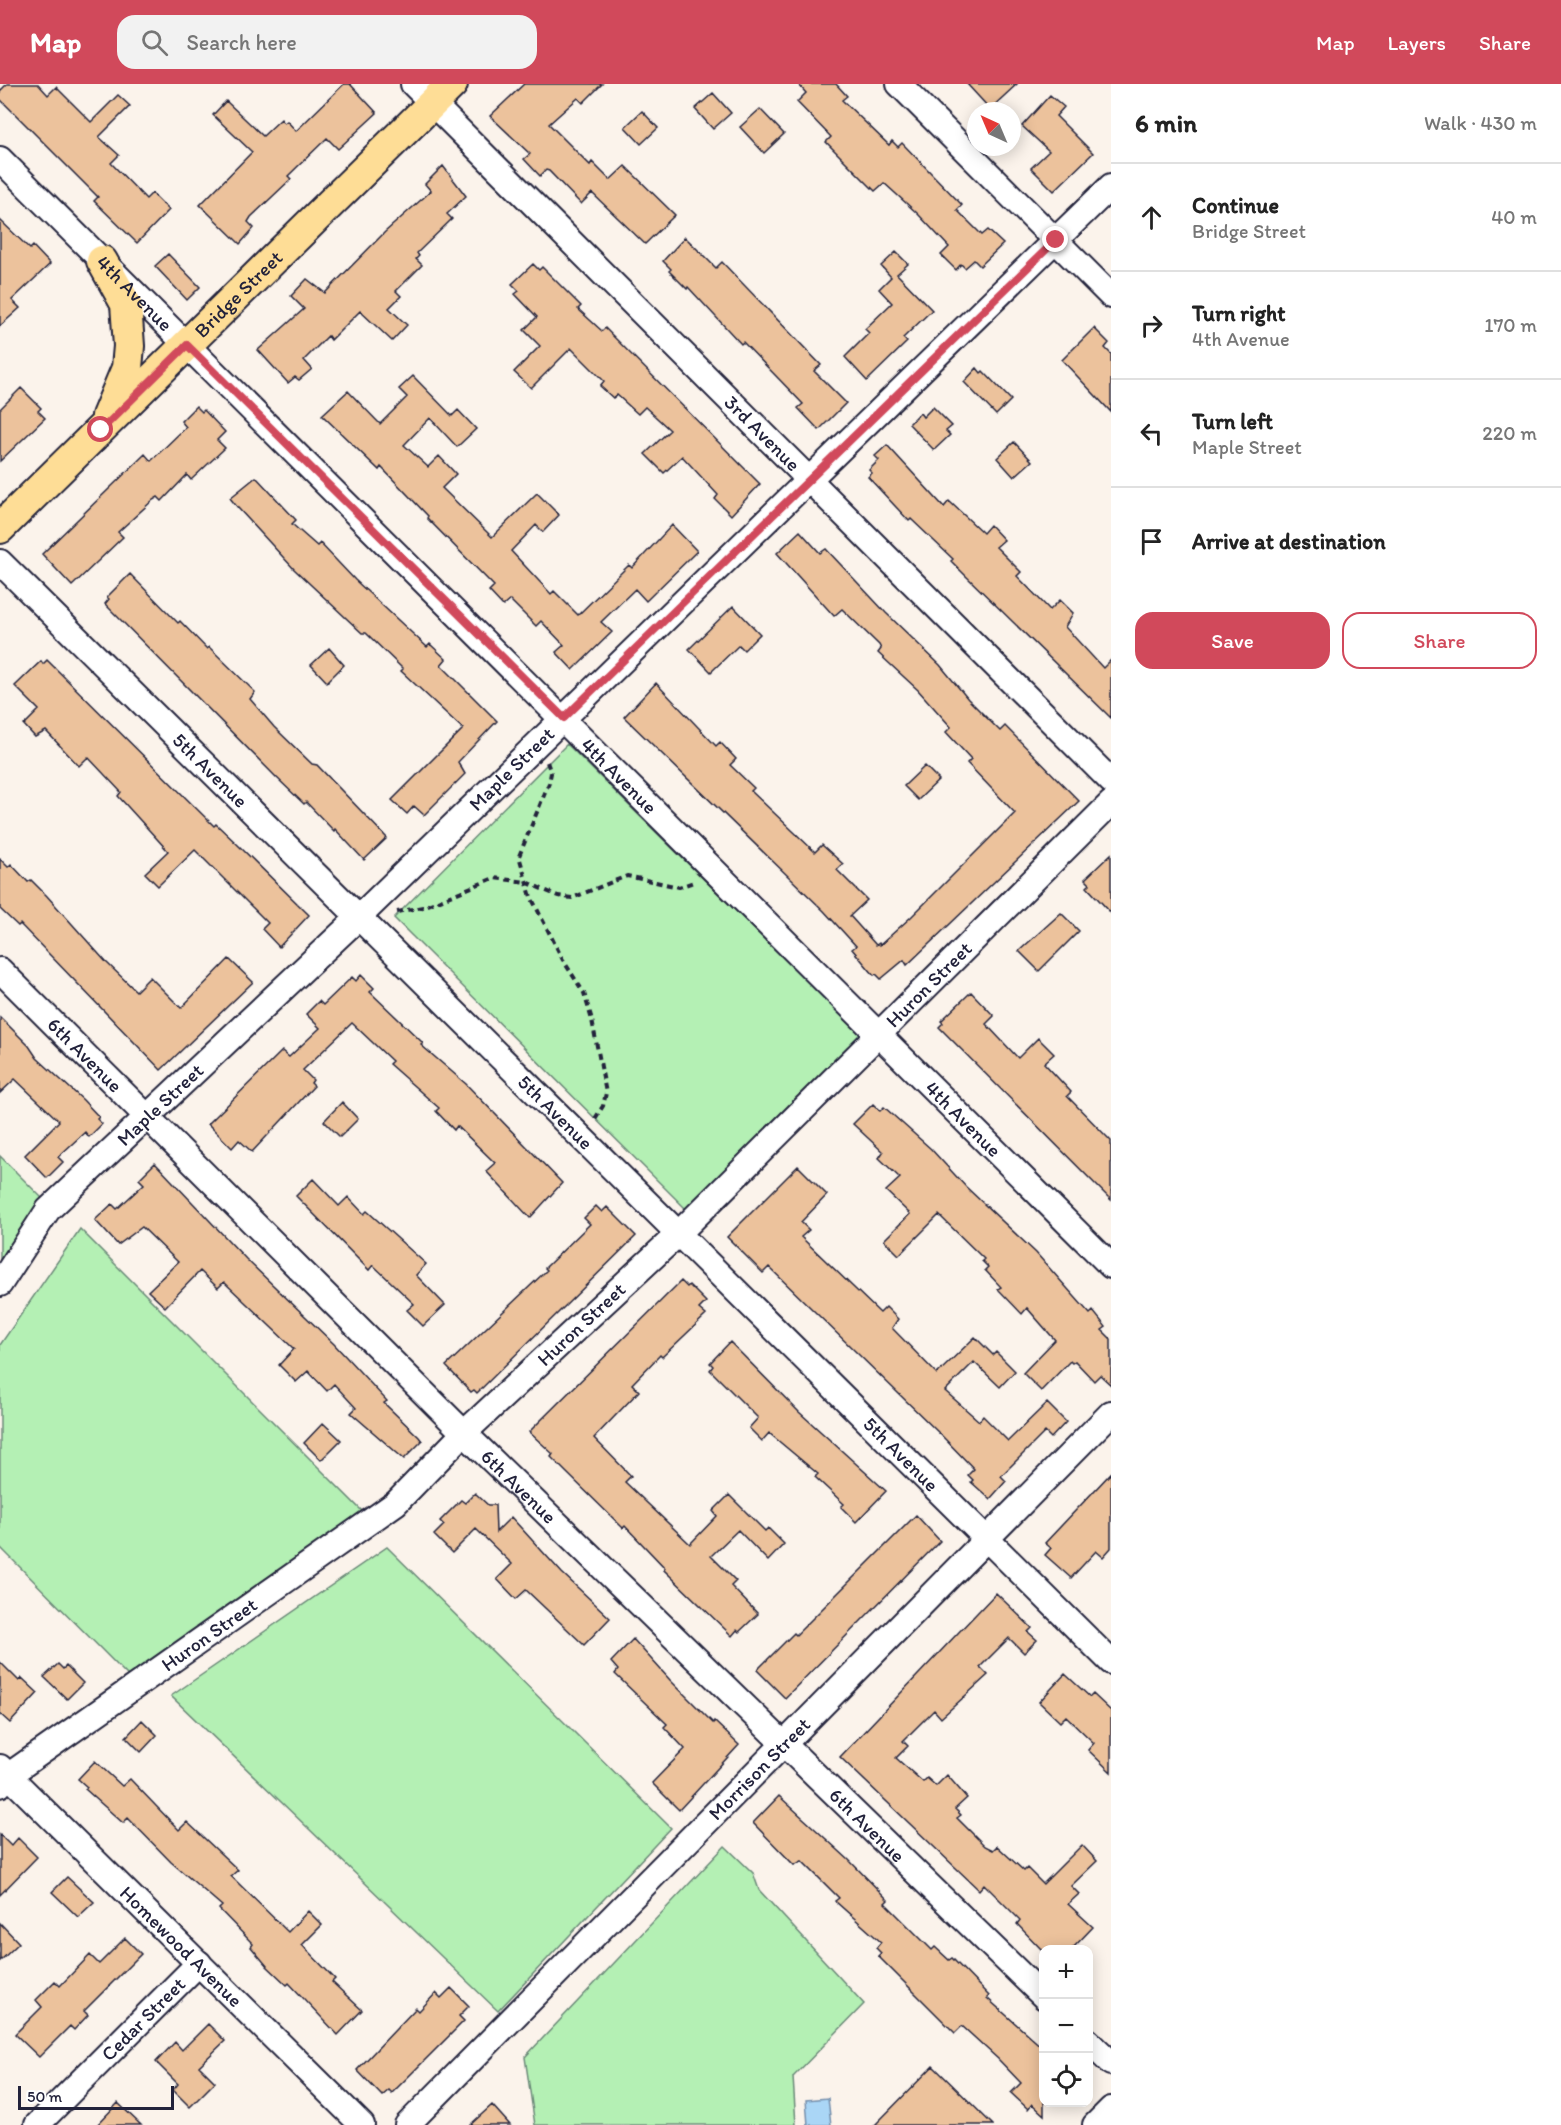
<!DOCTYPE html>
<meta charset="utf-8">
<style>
body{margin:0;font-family:Itim,sans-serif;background:#f2f2f2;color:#222}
.controls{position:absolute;right:18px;bottom:18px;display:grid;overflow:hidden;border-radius:12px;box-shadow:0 3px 15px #0003}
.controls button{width:54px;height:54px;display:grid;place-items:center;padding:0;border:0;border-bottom:2px solid #e0e0e0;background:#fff;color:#222;font:30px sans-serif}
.compass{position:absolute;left:967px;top:18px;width:54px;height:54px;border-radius:50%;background:#fff;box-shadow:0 3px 15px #0003;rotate:316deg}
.scale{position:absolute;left:18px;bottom:15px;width:156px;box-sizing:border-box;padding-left:6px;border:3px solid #22223b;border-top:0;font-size:16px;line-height:21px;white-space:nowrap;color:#22223b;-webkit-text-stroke:4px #fff;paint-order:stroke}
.stop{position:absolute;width:18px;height:18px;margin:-14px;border:4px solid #d1495b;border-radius:50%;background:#fff}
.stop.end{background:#d1495b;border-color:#fff;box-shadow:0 2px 6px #0008}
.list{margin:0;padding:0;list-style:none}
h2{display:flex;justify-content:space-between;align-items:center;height:78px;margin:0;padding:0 24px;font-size:26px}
h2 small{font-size:20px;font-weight:400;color:#767676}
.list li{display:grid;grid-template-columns:39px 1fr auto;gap:18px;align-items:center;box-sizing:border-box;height:108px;padding:0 24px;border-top:2px solid #e0e0e0}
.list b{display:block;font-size:22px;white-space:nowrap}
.list p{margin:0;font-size:20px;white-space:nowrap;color:#767676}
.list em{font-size:20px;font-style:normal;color:#767676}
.actions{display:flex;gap:12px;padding:18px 24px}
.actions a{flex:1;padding:14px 0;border:2px solid #d1495b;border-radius:18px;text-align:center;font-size:21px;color:#d1495b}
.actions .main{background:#d1495b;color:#fff}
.icon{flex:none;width:33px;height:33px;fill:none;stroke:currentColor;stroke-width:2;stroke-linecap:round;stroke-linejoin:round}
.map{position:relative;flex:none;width:1111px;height:2041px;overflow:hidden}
header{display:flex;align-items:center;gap:36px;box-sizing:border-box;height:84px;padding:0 30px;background:#d1495b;color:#fff}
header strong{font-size:28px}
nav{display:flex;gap:33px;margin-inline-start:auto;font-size:21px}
.search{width:420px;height:54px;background:#f2f2f2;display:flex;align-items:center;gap:15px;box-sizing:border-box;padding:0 21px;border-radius:18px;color:#767676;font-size:22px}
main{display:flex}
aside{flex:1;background:#fff}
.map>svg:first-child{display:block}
.green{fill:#b4f0b4;stroke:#6b8978;stroke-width:1.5}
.water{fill:#aad6f6;stroke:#748eab;stroke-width:1.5}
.building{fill:#ecc29c;stroke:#22223b;stroke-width:1.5}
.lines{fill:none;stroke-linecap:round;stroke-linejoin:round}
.minor-casing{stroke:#22223b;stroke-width:28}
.major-casing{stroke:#22223b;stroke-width:34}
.path{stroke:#22223b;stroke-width:4;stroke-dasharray:6 4.5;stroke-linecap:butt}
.minor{stroke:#fff;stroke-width:24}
.major{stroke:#fedd96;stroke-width:30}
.route{stroke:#d1495b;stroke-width:8}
.labels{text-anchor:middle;stroke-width:6;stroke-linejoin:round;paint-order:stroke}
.street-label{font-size:20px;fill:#22223b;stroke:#fff}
</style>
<header>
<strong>Map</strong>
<div class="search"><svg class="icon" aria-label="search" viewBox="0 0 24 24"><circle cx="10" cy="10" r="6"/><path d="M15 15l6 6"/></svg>Search here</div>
<nav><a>Map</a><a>Layers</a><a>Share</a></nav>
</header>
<main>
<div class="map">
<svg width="1111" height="2041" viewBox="0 0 1111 2041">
<rect width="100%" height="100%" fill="#fbf3eb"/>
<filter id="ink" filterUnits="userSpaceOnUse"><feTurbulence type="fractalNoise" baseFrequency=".0167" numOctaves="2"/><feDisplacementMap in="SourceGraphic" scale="12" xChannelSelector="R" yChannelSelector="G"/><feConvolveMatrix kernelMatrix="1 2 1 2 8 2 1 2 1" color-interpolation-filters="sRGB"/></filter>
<g filter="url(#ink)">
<!-- green -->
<path class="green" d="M567,660L863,953L689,1128L394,834Z
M0,1072L46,1118L0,1178Z
M80,1145L364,1429L128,1592L0,1463V1261Z
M387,1463L671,1744L498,1927L171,1612Z
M725,1762L753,1789L759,1806L864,1920L793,1993L796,2041H535L525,1973Z"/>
<!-- water -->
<path class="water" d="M828,2014L831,2041H808L806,2016Z"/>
<!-- building -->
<path class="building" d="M7,0H38L48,11L56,3L91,38L118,11L130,22L99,53L119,71L111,79L146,115L152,109L169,126L137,159L94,117L98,113L0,15V7Z
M344,0H350L377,29L338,65L327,54L288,92L291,95L251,133L248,138L254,144L240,160L200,121L252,68L213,31L226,17L263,52L281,35L284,39L287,37L296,47Z
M524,0H602L583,19L578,14L549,40L590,81L592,78L610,96L625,82L675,131L645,160L592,109L581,120L549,87L546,86L540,92L524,75L530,70L490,32Z
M798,0H836L847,12L842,16L889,61L892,57L898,63L902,59L962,121L957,126L982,151L988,146L1003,160L980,182L974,176L965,184L961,180L956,186L941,171L949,163L918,130L884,99L875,107L826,58L831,53L797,18L806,9Z
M967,0H1017L990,25Z
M713,9L731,29L713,45L695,25Z
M1050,11L1064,23L1056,32L1093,69L1054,107L1031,84L1049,67L1022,42Z
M760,25L784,50L764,69L740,43Z
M642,27L658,44L641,60L625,43Z
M443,82L466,112L447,130L452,135L417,169L419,172L416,175L422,181L396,207L401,212L389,224L407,241L392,257L360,227L331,256L328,252L304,276L312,285L299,296L295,293L288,299L258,266L304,225L291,212L307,195L325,209L385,148L431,107L425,100Z
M0,136L30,165L33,162L50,180L12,216L20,224L0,242Z
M685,153L716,184L722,178L821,281L814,287L846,319L819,346L798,324L803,320L776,292L743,258L741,260L688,203L687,205L669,187L671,185L663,177Z
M896,168L908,180L897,190L932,226L903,254L907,258L867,297L845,273L869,249L865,245L892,219L879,205L891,193L881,182Z
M168,170L200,203L187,216L155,182Z
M533,180L539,186L542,183L581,222L578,225L602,247L605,244L760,400L731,431L715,415L718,411L682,372L664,389L645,370L670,346L645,323L638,330L617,311L613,314L600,302L604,297L571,264L531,304L514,288L540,262L524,246L537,233L515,210L519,207L512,200Z
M1094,244L1109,259L1105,264L1111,270V328L1062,276Z
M977,284L981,289L983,287L1011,316L996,331L964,298Z
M413,292L452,332L458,326L476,345L457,363L430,334L404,361L428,383L439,372L456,390L442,404L492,453L537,409L559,431L543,448L536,441L511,467L551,510L554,507L578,531L629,481L632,484L672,441L697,467L646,517L635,505L601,538L612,548L573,586L556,568L564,561L541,537L536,542L510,516L503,522L489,507L494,502L427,434L428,432L381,383L379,386L322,331L348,307L380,340L407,313L399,305Z
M21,304L41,324L38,327L45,334L0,377V325Z
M196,322L202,328L204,326L225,348L217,356L225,364L191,396L187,391L162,417L158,413L153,416L118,448L123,453L72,502L42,470L145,370L151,377L186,343L181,337Z
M933,323L952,342L946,347L950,351L934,366L909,340L920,329L923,333Z
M1014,358L1032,377L1014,393L997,374Z
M887,361L944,423L949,417L983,449L990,441L1004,456L996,463L1021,488L1017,492L1050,526L1060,516L1073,529L1065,543L1103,584L1111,576V634L966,492L951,477L953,475L911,435L909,437L868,393L872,389L869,386L879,376L875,372Z
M256,393L296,436L292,440L317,462L320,459L355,496L427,563L430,560L446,575L441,581L497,637L458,678L465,690L424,731L414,722L407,730L392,716L463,645L401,587L403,585L366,549H362L294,485L238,424L230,414Z
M800,447L820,469L826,465L886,529L940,581L968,615L1000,647L1005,642L1079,717L907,881L904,876L881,895L876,890L874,891L852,865L856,862L824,827L624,633L656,599L716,662L720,658L736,675L730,681L754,704L751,707L815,768L822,761L843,780L837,786L867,816L850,832L876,861L879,859L880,861L911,833L1015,729L967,679L971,675L946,648L951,643L918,606L878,569L881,565L879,561L842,525L834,532L777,469Z
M130,490L178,539L180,537L207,565L209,563L255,608L250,615L274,643L312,680L317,681L387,754L364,776L335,745L334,747L306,718L304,720L276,693L105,520L109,515L107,513Z
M733,522L760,550L744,566L739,561L711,588L689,565Z
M329,564L344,581L327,598L311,581Z
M47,576L214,742L216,740L237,760L309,831L279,863L262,845L268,839L195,766L158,802L145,789L168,767L118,712L121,708L88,673L79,682L46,647L35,653L24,641L39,626L15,602L41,577L43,580Z
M925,682L939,696L918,716L904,702Z
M1111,770V829L1087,803L1090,800L1085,795Z
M0,775L8,783L11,780L28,798L31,796L47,812L106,878L136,907L150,893L181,924L229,875L253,898L161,986L20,840L18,842L0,825Z
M1061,829L1079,847L1039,887L1019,867Z
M361,891L374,904L370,908L423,959L421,961L466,1000L562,1099L530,1134L486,1087L495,1079L457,1042L454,1046L436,1027L439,1024L389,980L392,977L352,939L303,986L313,996L311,999L314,1002L252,1068L239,1056L232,1064L208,1040L282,967L289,973L320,944L306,930L319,917L323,921L352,893L356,897Z
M971,908L994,932L986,940L1018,974L1038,954L1054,970L1044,979L1071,1008L1067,1012L1111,1057V1116L939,943L943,939L941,937Z
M0,933L29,962L37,974L83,1016L99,1033L97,1035L102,1040L89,1053L85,1048L58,1073L63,1078L47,1094L25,1071L59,1037L15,995L0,1009Z
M342,1018L358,1035L340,1053L324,1037Z
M873,1020L880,1027L884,1023L931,1065L966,1103L1036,1169L1090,1230L1093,1227L1106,1243L1102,1246L1111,1255V1301L1100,1291L1094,1297L1075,1277L1072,1279L1070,1277L1041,1307L1023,1289L1055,1256L1027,1224L1022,1230L998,1205L1001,1203L985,1186L988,1183L982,1177L984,1175L939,1131L899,1171L884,1156L910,1130L886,1107L900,1094L879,1074L883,1068L853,1040Z
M155,1079L246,1175L334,1260L387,1317L384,1319L419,1353L422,1357L404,1375L351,1329L356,1324L334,1300L327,1307L308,1287L296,1298L279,1281L294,1265L224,1198L218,1204L200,1187L165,1223L148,1207L178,1178L142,1143L118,1161L95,1136L112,1120L117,1125L144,1100L139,1095Z
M798,1082L827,1111L801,1138L809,1146L801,1153L880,1229L886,1223L898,1235L892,1244L937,1290L975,1253L993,1271L996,1268L1015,1287L1000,1303L974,1278L945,1307L979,1337L983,1332L1008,1357L1047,1319L1066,1338L1051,1354L1045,1348L1001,1392L1006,1397L990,1415L971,1398L973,1396L968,1391L974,1385L942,1352L769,1183L763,1189L727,1153Z
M313,1095L339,1122L348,1113L364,1130L367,1127L426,1180L416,1191L445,1221L423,1242L407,1226L414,1220L373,1181L369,1186L296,1112Z
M596,1122L602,1128L607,1123L636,1152L477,1309L474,1306L471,1308L446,1282L547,1186L545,1184L590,1140L584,1134Z
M681,1197L687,1203L689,1201L706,1218L699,1225L706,1231L662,1273L660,1271L632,1300L639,1307L594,1354L631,1392L625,1398L690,1460L717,1432L713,1427L729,1411L765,1447L768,1444L784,1460L768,1477L738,1446L711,1472L736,1497L731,1502L758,1530L739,1548L737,1546L732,1552L664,1486L665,1484L625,1442L623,1444L566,1388L551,1373L553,1370L529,1348Z
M730,1258L799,1328L886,1407L856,1438L841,1423L844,1420L815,1393L818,1390L769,1349L762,1357L749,1344L758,1334L710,1286L713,1282L710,1279Z
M323,1339L341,1356L321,1376L304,1359Z
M1111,1389V1464L1103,1473L1096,1467L1071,1494L1045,1471L1051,1464L1045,1459Z
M475,1409L488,1421H495L496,1448L511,1433L562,1489L610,1534L584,1561L526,1506L516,1515L497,1495L512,1480L476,1445L452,1469L434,1451L444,1441L440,1437L461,1416L465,1419Z
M916,1431L940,1457L785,1614L757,1586L794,1549L796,1551Z
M996,1509L1032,1544L1028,1548L1037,1556L1024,1569L1009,1554L980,1583L988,1591L941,1634L934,1626L903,1657L908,1662L896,1674L923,1698L927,1694L936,1702L947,1691L967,1714L955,1725L961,1731L957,1734L985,1762L993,1766L997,1762L1024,1787L1027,1784L1043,1800L1082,1761L1097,1777L1071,1802L1079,1810L1068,1820L1093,1843L1071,1866H1042L1017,1840L1020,1836L984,1800L979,1806L840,1673Z
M633,1555L670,1596L713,1639L714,1637L739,1661L679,1726L652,1699L685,1665L664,1643L667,1640L615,1590L618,1586L611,1578Z
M0,1578L19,1597L22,1594L38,1609L10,1639L0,1630Z
M58,1580L63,1585L66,1582L83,1599L67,1615L44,1593Z
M1065,1590L1090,1613L1093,1610L1111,1627V1688L1088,1666L1094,1659L1066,1632L1060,1638L1039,1618Z
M142,1636L157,1651L141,1668L126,1653Z
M95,1677L122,1702L130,1695L179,1746L187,1738L238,1786L231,1792L288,1848L308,1827L322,1841L302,1861L335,1895L332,1898L362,1926L338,1951L289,1899L287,1901L267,1882L251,1863L253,1860L219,1825L222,1822L171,1778L128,1734L123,1739L85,1705L87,1703L78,1695Z
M779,1712L849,1776L888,1816L885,1819L932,1866L935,1863L949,1876L952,1874L989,1912L987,1914L1044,1965V2031L1032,2020L1028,2025L1011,2009L1021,1999L998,1975L962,1942L955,1949L878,1872L881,1869L876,1864L881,1858L835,1817L839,1814L802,1777L794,1781L753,1739Z
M0,1751L11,1762L18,1754L37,1773L0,1811Z
M67,1793L94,1818L78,1833L52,1808Z
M0,1839L19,1859L0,1877Z
M125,1854L141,1870L84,1927L88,1931L74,1946L70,1942L39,1973L15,1950L42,1923L36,1916L55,1897L60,1902L90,1871L99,1880Z
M451,1904L469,1922L459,1932L464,1937L392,2009L389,2006L382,2012L357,1986L416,1924L419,1927L436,1909L441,1914Z
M208,1940L225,1957L199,1982L215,1998L190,2023L173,2006L178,2000L156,1978L175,1958L182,1966Z
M933,1982L993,2041H875Z
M118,2019L141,2041H97Z
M492,2021L510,2041H470Z"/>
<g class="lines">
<defs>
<g id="minor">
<path id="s1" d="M413,0L1111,697"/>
<path d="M899,0L1111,212"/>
<path id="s2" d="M0,75L1111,1182"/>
<path id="s3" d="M0,478L1111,1578"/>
<path id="s4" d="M0,886L464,1349L1044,1913"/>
<path id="s5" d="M0,1200L48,1126L358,834L1111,102"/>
<path id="s6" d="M0,1683L362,2041"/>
<path id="s7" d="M0,1701L9,1691L396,1419L464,1349L677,1151L1111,719"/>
<path d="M1088,1957L1111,1979"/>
<path id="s8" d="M37,2041L199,1879"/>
<path id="s9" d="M407,2041L1111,1329"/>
<path d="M1095,2041L1111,2025"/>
</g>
<g id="major">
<path d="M102,177L126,220L129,262L127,284L107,332"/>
<path id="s10" d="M0,444L452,0"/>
</g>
</defs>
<!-- minor casing -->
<use href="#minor" class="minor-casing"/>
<!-- major casing -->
<use href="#major" class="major-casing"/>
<!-- path -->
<path class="path" d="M547,678L551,689L549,699L519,772L531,813L563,876L584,909L592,936L606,1009L603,1022L593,1038
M397,828L423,823L494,794L526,798L558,812L572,814L627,792L679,803L694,798"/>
<!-- minor -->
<use href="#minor" class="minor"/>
<!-- major -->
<use href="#major" class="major"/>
</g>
</g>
<g class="lines" filter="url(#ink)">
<!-- route -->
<path class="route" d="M101,346L187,261L564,634L1056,156"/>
</g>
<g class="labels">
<!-- street labels -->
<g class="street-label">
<text dy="7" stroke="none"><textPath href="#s2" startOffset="190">4th Avenue</textPath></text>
<text dy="7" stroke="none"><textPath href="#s10" startOffset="334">Bridge Street</textPath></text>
<text dy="7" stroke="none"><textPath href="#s1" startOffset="494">3rd Avenue</textPath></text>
<text dy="7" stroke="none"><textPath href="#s5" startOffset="728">Maple Street</textPath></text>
<text dy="7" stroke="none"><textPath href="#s3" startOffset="296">5th Avenue</textPath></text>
<text dy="7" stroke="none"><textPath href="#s2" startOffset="874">4th Avenue</textPath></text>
<text dy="7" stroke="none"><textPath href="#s7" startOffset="1230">Huron Street</textPath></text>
<text dy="7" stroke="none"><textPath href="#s4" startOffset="120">6th Avenue</textPath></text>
<text dy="7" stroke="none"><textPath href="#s5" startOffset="242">Maple Street</textPath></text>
<text dy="7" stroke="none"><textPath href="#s3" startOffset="782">5th Avenue</textPath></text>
<text dy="7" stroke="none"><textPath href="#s2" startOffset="1360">4th Avenue</textPath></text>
<text dy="7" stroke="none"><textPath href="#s7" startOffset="744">Huron Street</textPath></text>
<text dy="7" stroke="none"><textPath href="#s3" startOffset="1268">5th Avenue</textPath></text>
<text dy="7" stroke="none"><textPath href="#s4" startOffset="732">6th Avenue</textPath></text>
<text dy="7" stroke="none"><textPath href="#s7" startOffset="258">Huron Street</textPath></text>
<text dy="7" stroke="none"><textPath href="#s9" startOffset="501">Morrison Street</textPath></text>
<text dy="7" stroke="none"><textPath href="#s4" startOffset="1218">6th Avenue</textPath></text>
<text dy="7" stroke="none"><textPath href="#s6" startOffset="255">Homewood Avenue</textPath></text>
<text dy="7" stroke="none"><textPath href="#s8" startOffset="150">Cedar Street</textPath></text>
</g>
</g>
</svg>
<div class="controls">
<button>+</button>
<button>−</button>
<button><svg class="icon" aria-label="locate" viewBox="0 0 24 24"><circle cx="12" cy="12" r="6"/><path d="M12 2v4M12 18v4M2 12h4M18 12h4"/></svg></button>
</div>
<svg class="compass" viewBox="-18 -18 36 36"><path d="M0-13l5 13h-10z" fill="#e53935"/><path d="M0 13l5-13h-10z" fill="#767676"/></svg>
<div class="scale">50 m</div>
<div class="stop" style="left:101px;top:346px"></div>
<div class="stop end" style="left:1056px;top:156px"></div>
</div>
<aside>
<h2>6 min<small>Walk · 430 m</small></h2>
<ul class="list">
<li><svg class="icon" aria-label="ahead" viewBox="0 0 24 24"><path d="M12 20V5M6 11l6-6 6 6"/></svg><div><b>Continue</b><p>Bridge Street</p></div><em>40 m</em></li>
<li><svg class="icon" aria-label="right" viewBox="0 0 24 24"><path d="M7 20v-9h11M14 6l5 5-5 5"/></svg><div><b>Turn right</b><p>4th Avenue</p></div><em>170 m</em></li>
<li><svg class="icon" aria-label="left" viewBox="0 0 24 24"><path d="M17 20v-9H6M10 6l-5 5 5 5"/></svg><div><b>Turn left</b><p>Maple Street</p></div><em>220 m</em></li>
<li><svg class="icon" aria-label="arrive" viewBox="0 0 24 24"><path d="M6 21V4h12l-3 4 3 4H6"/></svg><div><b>Arrive at destination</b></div></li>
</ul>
<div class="actions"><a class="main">Save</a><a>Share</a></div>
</aside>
</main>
